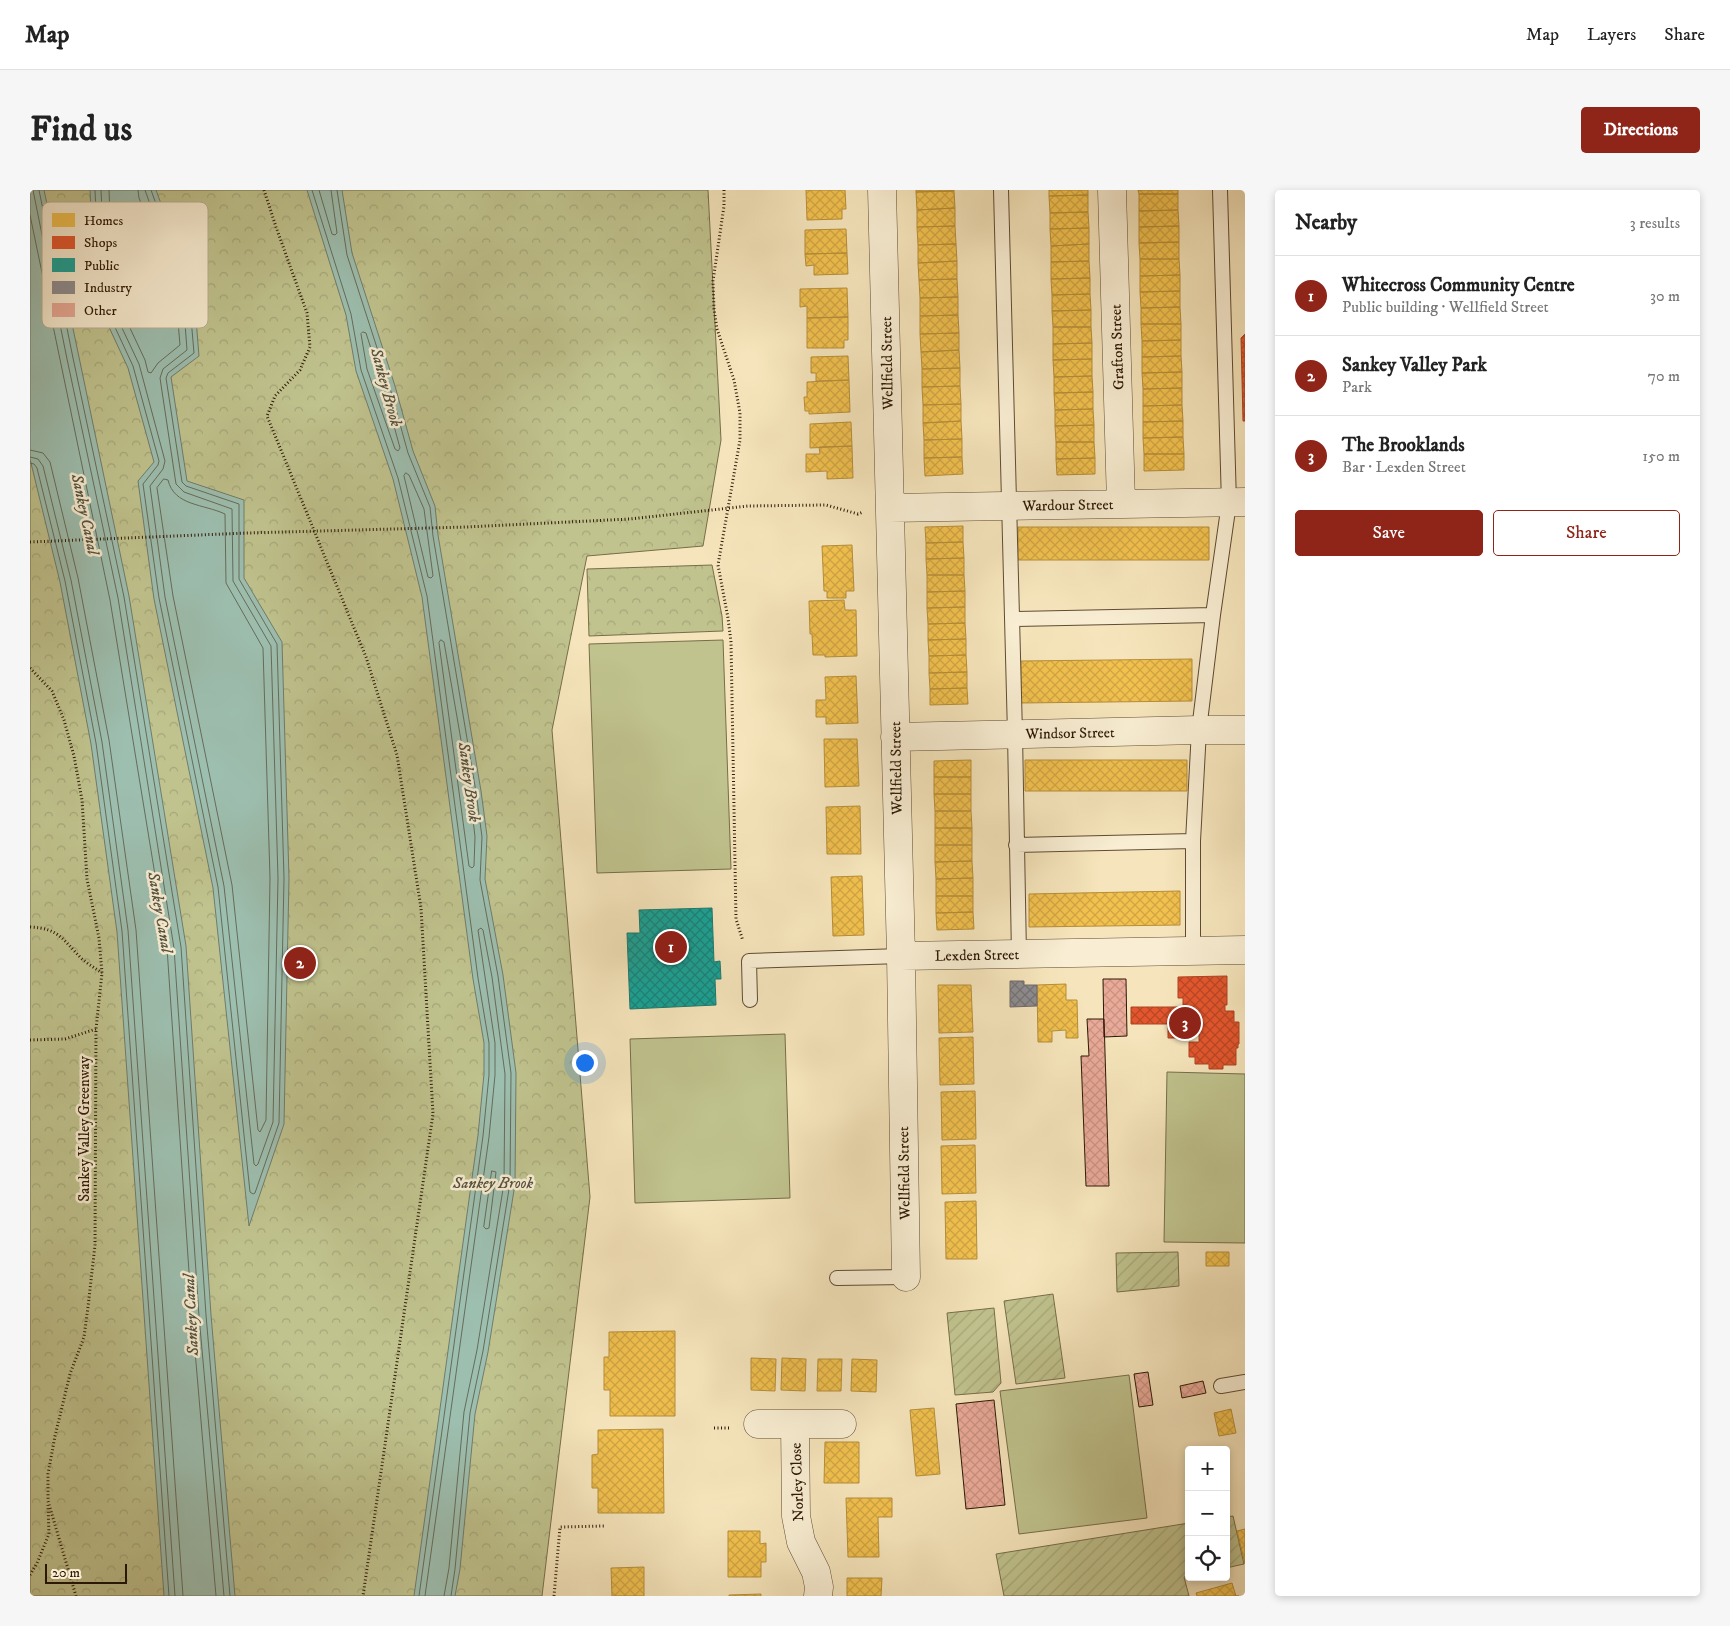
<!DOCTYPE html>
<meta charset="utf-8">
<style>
body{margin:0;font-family:"IM FELL DW Pica",serif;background:#f6f6f6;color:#222}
.controls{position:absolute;right:15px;bottom:15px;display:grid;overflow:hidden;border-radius:5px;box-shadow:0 2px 8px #0003}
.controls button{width:45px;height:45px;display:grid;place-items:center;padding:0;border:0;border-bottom:1px solid #e0e0e0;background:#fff;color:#222;font:25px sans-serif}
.scale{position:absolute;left:15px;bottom:12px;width:82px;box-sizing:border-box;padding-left:5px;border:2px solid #2d1805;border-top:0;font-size:14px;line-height:18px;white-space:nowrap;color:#2d1805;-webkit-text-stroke:4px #f9eed3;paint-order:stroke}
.you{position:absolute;left:554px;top:872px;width:18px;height:18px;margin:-12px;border:4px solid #fff;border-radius:50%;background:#1a73e8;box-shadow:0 0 0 8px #1a73e833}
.badge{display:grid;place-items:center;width:32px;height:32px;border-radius:50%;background:#8f2418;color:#fff;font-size:16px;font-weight:700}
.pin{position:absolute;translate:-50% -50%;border:2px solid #fff;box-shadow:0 1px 5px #0006}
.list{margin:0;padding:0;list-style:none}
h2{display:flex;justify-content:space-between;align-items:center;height:65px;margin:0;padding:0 20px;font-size:21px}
h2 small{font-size:16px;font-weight:400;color:#767676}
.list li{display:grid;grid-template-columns:32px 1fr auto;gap:15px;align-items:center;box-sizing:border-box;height:80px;padding:0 20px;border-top:1px solid #e0e0e0}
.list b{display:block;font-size:19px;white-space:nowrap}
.list p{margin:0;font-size:16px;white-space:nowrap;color:#767676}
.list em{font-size:16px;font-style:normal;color:#767676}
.actions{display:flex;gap:10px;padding:15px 20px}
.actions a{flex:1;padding:11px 0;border:1px solid #8f2418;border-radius:5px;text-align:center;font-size:18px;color:#8f2418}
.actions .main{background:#8f2418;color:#fff}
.icon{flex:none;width:28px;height:28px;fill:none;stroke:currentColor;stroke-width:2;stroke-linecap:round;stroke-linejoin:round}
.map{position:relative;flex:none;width:1215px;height:1406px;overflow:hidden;border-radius:5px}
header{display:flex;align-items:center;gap:30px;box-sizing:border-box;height:70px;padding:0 25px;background:#fff;border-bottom:1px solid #e0e0e0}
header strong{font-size:24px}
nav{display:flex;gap:28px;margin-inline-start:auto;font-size:18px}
.intro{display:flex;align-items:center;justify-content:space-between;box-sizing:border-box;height:120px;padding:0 30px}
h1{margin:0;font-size:35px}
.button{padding:12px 22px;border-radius:5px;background:#8f2418;color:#fff;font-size:18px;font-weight:700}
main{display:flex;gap:30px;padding:0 30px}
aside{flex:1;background:#fff;border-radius:5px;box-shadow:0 2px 8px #0003}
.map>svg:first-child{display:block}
.park{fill:url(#park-crowns);stroke:#766e4a}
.garden{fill:url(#garden-furrows);stroke:#766e4a}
.pitch{fill:#c0c38e;stroke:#766e4a}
.water{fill:#9dbfb0;stroke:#707c6c}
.homes{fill:url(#homes-cross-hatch);stroke:#b78e38}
.shops{fill:url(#shops-cross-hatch);stroke:#ad4422}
.public{fill:url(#public-cross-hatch);stroke:#1e796c}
.industry{fill:url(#industry-cross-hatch);stroke:#706a68}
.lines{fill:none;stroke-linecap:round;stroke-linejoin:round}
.shore{stroke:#656c5a;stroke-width:1}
.building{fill:url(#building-cross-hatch);stroke:#2d1805}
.service-casing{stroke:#5f4b33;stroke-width:16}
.minor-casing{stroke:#5f4b33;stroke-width:29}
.path{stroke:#2d1805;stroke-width:3;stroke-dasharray:1 2.5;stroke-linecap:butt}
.service{stroke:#f9eed3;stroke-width:14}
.minor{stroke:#f9eed3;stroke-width:28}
.labels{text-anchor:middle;stroke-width:5;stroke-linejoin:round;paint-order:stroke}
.street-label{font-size:15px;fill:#2d1805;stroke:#f9eed3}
.water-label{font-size:16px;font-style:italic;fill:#545241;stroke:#f9eed3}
.key{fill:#f9eed3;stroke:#bcae95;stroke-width:1}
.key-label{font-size:14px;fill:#2d1805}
</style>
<header>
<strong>Map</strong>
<nav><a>Map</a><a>Layers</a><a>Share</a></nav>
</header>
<div class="intro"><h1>Find us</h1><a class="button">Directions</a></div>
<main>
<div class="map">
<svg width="1215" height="1406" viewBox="0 0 1215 1406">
<defs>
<pattern id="park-crowns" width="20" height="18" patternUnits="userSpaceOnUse" patternTransform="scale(1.25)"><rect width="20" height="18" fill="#c0c38e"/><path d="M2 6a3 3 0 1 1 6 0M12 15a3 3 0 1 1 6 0" fill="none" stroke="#a5a779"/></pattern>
<pattern id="garden-furrows" width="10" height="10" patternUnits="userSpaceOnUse" patternTransform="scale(1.25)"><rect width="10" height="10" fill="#c0c38e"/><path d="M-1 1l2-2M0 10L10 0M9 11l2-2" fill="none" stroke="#a5a779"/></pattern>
<pattern id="homes-cross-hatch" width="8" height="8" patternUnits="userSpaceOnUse" patternTransform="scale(1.25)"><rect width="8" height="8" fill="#f2c14e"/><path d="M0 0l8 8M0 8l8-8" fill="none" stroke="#d0a543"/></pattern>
<pattern id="shops-cross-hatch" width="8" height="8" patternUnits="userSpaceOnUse" patternTransform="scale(1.25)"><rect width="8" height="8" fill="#e4572e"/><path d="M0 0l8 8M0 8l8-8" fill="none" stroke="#b94725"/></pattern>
<pattern id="public-cross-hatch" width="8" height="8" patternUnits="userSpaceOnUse" patternTransform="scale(1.25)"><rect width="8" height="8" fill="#17a398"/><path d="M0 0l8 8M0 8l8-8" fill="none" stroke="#15847a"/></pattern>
<pattern id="industry-cross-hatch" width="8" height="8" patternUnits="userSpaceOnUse" patternTransform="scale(1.25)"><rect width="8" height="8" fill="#8d8d92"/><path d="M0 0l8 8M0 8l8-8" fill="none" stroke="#747275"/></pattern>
<pattern id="building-cross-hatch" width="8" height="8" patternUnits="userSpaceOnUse" patternTransform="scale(1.25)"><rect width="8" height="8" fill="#eaaa99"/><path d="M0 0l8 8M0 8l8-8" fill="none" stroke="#c99282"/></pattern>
</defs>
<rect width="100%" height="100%" fill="#f6e5bc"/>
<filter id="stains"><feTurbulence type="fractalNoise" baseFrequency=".004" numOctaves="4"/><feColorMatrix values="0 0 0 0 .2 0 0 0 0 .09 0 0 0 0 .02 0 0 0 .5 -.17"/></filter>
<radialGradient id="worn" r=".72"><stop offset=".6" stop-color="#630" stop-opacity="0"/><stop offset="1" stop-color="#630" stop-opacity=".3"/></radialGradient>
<!-- park -->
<path class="park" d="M0,0H678L691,250L673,356L557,366L522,540L560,1007L512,1406H0Z
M682,375L692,426L693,441L559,446L557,379Z"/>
<!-- garden -->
<path class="garden" d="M1148,1062L1149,1096L1087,1102L1086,1063Z
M1023,1104L1035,1188L986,1194L974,1111Z
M964,1118L971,1193L963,1202L925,1205L917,1123Z
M1203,1326L1214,1374L1196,1378V1327Z
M1159,1333V1386L1154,1387L1159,1406H974L966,1364Z"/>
<!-- pitch -->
<path class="pitch" d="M693,450L701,679L567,683L559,454Z
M755,844L760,1008L605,1013L600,849Z
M1137,882L1215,884V1053L1134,1052Z
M1099,1185L1117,1328L989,1344L970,1201Z"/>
<!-- water -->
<path class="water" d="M0,0H14L99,406L156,756L181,1125L205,1406H134L87,742L61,554L30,392L0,269Z
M60,0H126L164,104L169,166L141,187L157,291L214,310V388L252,452L259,688L254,934L219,1036L183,698L124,409L108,291L124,272L98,178L65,107Z
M277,0H312L322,63L365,196L383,261L405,316L408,345L451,601L457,646L455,689L473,785L486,883L485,994L458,1162L445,1224L430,1379L425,1406H384L448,945L454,884V853L443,789L392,407L363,289L326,181L316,125Z"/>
<!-- homes -->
<path class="homes" d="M776,0H815L816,19H812V29L777,30Z
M886,0H924V1L886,2Z
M1019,0H1058V5L1019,6Z
M1108,0H1148V4H1109Z
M924,1L925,18L887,20L886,2Z
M1109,4H1148V20L1109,21Z
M1058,5V22L1020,23L1019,6Z
M925,18V36L887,37V20Z
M1148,20L1149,36L1109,37V21Z
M1058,22L1059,38L1020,39V23Z
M925,36L926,54L888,55L887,37Z
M1149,36V52L1109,53V37Z
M1059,38V54L1021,56L1020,39Z
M816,39L817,63L775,64V40Z
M1149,52V69H1110L1109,53Z
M926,54L927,71L888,73V55Z
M1059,54V71L1021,72V56Z
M817,63L818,84L784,85V75L776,76L775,64Z
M1110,69H1149L1150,85L1110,86Z
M927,71V89L889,90L888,73Z
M1059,71L1060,88L1021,89V72Z
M1150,85V101L1110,102V86Z
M1060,88V104L1022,105L1021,89Z
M927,89L928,107L890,108L889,90Z
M817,98L818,127L777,128V116L770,117V99Z
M1150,101V117L1111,118L1110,102Z
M1060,104L1061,120L1022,121V105Z
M928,107V125L890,126V108Z
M1150,117L1151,134H1111V118Z
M1061,120V137H1023L1022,121Z
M928,125L929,143L890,144V126Z
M818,127V150H814V158H777V128Z
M1111,134H1151V150L1112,151Z
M1023,137H1061L1062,153L1023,154Z
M929,143V160L891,162L890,144Z
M1151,150V166L1112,167V151Z
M1062,153V169L1023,170V154Z
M929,160L930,178L892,179L891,162Z
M818,166L819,190L786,191V183H781V167Z
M1151,166L1152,182L1112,183V167Z
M1062,169V186L1024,187L1023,170Z
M930,178V196L892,197V179Z
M1152,182V198L1113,199L1112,183Z
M1062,186L1063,202L1024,203V187Z
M819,190L820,222L779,224V221H775L774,207H777V192Z
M930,196L931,214L893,215L892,197Z
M1152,198V215L1113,216V199Z
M1063,202V219L1025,220L1024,203Z
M931,214V231L893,233V215Z
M1152,215L1153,231L1113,232V216Z
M1063,219L1064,235L1025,236V220Z
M931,231L932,249L894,250L893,233Z
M1153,231V247L1113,248V232Z
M821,232L822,256L780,258V234Z
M1064,235V252H1026L1025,236Z
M1153,247L1154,264H1114L1113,248Z
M932,249V267L894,268V250Z
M1026,252H1064L1065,268L1026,269Z
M822,256L823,288L797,289V281L776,282V264H790L789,257Z
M1114,264H1154V280L1114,281Z
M932,267L933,284L895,286L894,268Z
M1065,268V284L1027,285L1026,269Z
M933,336V352L896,353L895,337Z
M988,337H1179V370H988Z
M933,352L934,368L896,369V353Z
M822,355L824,401H816V408H797V401H794L792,356Z
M934,368V385H897L896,369Z
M897,385H934L935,401L897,402Z
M935,401V417L897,418V402Z
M814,410L815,420H826L827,466L795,467V465H783L782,444H780L779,411Z
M935,417V433L898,434L897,418Z
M935,433L936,449L898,450V434Z
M936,449V465L899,466L898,450Z
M936,465L937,482L899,483V466Z
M1162,469V511L991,513V471Z
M937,482V498L900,499L899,483Z
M826,486L828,533L796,534V527H786V510H796L795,487Z
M937,498L938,514L900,515V499Z
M794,549H827L829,596L795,597Z
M941,570V587H904V571Z
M995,570H1157V601H995Z
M904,587H941V604H904Z
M904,604H941V621H905Z
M830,616L831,664H797L796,617Z
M905,621H941L942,638H905Z
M905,638H942V655H905Z
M905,655H942V671L905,672Z
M942,671L943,688L906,689L905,672Z
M832,686L834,745L803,746L801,687Z
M943,688V706H906V689Z
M1150,701V735L999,737V704Z
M906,706H943V722L906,723Z
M943,722L944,739L907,740L906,723Z
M1036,794V810H1047L1048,848H1036V840L1022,841V852H1008L1007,795Z
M908,795H941L943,842L909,843Z
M943,847L944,894L910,895L909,848Z
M945,901L946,949L912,950L911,902Z
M945,955L946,1003L912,1004L911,956Z
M946,1011L947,1069H916L915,1012Z
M1176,1062H1199V1076H1176Z
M645,1141V1226H580V1200H574V1167H579V1142Z
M721,1168L746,1169L745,1201L721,1200Z
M752,1168L776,1169L775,1201L751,1200Z
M788,1169H812L811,1201H787Z
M822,1169L847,1170L846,1202L821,1201Z
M904,1218L910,1284L886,1286L880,1220Z
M1201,1219L1206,1243L1189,1246L1184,1223Z
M633,1239L634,1323H568V1298H562V1265L568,1264V1240Z
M795,1252H829V1293H794Z
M816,1308H862V1327H848L849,1367H818Z
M1215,1339V1374L1207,1341Z
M698,1341H730V1354L736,1353V1372H731V1387H698Z
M614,1377V1406H582L581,1378Z
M817,1388H852L851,1406H817Z
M1202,1393L1206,1406H1209H1167L1166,1403Z
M731,1404V1406H699V1405Z"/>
<!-- shops -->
<path class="shops" d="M1215,144V231H1213L1211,148Z
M1197,786V815H1195V821H1204V832H1209V854H1208V858H1206V875H1193V879H1179V874H1165V867H1159V852H1169V840H1150V848H1138V834H1101V817H1153V808H1148V787Z"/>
<!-- public -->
<path class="public" d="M682,718L684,772L690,771L691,789H685L686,815L600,819L597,743H610L609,720Z"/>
<!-- industry -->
<path class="industry" d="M980,791H994V795H1007V816L980,817Z"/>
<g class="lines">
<!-- shore -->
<path class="shore" d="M3,0L37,169L88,408L144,758L169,1126L194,1406
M9,0L43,168L94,407L151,757L176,1125L200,1406
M65,0L70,105L103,176L129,271L128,275L113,294L129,408L188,697L220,1002L223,1004L225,1003L249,933L254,688L247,454L209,389V314L156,296L152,292L136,188L138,183L164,163L159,105L121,0
M71,0L76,104L109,174L135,271L133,279L120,296L135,407L194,696L224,974L226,976L228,974L243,932L248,688L241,456L203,391L202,319L154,302L146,294L130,188L133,179L157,160L153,107L115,0
M79,0L83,102L115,170L118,182L121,183L128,173L150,155L146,108L109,8L108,0
M282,0L321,124L331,180L368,288L397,406L448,788L459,853V885L453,946L389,1406
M289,0L302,44L305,45L307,43L301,0
M307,0L317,65L360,198L378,263L400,317L403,346L446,602L452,647L450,690L468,786L481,883L480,993L453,1161L440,1223L425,1379L421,1406
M0,25L80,410L137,758L162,1126L186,1406
M333,142L336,143L354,199L370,258L368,261L365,259L337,179L331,144Z
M0,260L13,263L20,272L48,388L79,550L106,740L153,1406
M0,267L8,269L13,276L41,390L72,552L98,740L145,1406
M0,273L4,274L7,278L35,391L66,553L92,741L139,1406
M376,283L379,285L394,319L403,386L401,388L398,387L374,286Z
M134,289L138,290C144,316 174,314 195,324L196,393L233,458L240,688L236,930L230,942L228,940L202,695L143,406L127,298Z
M411,450L414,452L440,602L445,647L444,676L442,678L439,676L409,453Z
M462,981L466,982L459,1038L456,1039L454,1037Z
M395,1406L459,947L465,885V853L448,740L451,738L453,740L462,787L475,884L474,993L447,1160L434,1222L419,1378L414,1406"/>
</g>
<!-- building -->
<path class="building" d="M1073,789H1096L1097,846L1074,847Z
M1057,829H1074L1079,996H1056L1051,866H1059Z
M1118,1182L1123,1215L1109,1217L1104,1184Z
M1173,1191L1176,1203L1152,1208L1150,1196Z
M964,1210L975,1315L936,1319L926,1214Z"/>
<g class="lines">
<defs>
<path id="service" d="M971,0L985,544L989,765
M982,429L1183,425
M986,655L1163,651
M1163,760V651L1169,540L1183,425L1199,313L1190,0
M720,810L719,771L871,766
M807,1088L876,1087
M1191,1196L1215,1192"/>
<path id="minor" d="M852,0L871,766L876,1087
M1082,0L1091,313
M860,318L1215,312
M865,547L1169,540H1215
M871,766L1215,760
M728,1234H812
M765,1234L766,1326L771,1352L786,1382L789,1397L788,1406"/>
</defs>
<!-- service casing -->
<use href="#service" class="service-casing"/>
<!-- minor casing -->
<use href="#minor" class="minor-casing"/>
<!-- path -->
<path class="path" d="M234,0L246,37L277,123L280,157L270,180L245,206L237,226L336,467L367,565L391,718L403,924L333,1406
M694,0V16L683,91L684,119L687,139L704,190L710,223V250L688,375L698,428L701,452L706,729L713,751
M0,352L217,343L436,337L600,329L718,316L796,315L828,324L833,322
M0,478L22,501L34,530L44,566L52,610L57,689L69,748L72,783L66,839L65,1055L58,1117L54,1147L40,1184L25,1246L18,1284V1311L46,1406
M0,737C29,738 33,750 52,769C58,774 65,778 72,783
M0,850L35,849L66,839
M684,1238H701
M0,1385L7,1373L19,1344L18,1315
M524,1406L530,1337L574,1336"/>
<!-- service -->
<use href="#service" class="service"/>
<!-- minor -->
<use href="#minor" class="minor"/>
</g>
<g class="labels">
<!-- street labels -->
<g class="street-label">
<text transform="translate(1087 157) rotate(-92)" y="5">Grafton Street</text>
<text transform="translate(857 173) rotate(-91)" y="5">Wellfield Street</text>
<text transform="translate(1038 315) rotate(-1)" y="5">Wardour Street</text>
<text transform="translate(1040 543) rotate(-1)" y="5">Windsor Street</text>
<text transform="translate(866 578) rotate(-91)" y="5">Wellfield Street</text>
<text transform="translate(947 765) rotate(-1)" y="5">Lexden Street</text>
<text transform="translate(54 939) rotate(-90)" y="5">Sankey Valley Greenway</text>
<text transform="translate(874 983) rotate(-91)" y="5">Wellfield Street</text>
<text transform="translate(767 1292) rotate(-92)" y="5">Norley Close</text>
</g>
<!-- water labels -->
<g class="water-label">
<text transform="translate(357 197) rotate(75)" y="6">Sankey Brook</text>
<text transform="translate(56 324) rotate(78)" y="6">Sankey Canal</text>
<text transform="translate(440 592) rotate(82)" y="6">Sankey Brook</text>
<text transform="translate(131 722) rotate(80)" y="6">Sankey Canal</text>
<text x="463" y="998">Sankey Brook</text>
<text transform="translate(160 1125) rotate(-93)" y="6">Sankey Canal</text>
</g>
</g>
<!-- legend -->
<rect x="12" y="12" width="166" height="126" rx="8" class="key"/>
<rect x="22" y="23" width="23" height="14" fill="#f2c14e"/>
<rect x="22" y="46" width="23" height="13" fill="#e4572e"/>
<rect x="22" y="68" width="23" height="14" fill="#17a398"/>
<rect x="22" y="91" width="23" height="13" fill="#8d8d92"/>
<rect x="22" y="113" width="23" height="14" fill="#eaaa99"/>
<g class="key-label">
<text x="54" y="35">Homes</text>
<text x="54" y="57">Shops</text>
<text x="54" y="80">Public</text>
<text x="54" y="102">Industry</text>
<text x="54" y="125">Other</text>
</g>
<rect width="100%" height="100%" filter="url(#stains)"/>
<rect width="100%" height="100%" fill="url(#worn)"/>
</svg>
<div class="controls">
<button>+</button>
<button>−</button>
<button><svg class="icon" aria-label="locate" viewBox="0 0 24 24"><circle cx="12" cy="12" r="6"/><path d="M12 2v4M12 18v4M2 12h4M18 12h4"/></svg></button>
</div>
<div class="scale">20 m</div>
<div class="you"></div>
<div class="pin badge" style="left:641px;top:757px">1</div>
<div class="pin badge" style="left:270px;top:773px">2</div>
<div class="pin badge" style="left:1155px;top:833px">3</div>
</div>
<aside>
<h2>Nearby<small>3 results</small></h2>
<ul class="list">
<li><span class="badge">1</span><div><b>Whitecross Community Centre</b><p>Public building · Wellfield Street</p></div><em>30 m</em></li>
<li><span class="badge">2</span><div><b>Sankey Valley Park</b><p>Park</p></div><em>70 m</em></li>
<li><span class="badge">3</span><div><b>The Brooklands</b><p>Bar · Lexden Street</p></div><em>150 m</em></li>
</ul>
<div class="actions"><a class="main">Save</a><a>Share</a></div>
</aside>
</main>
